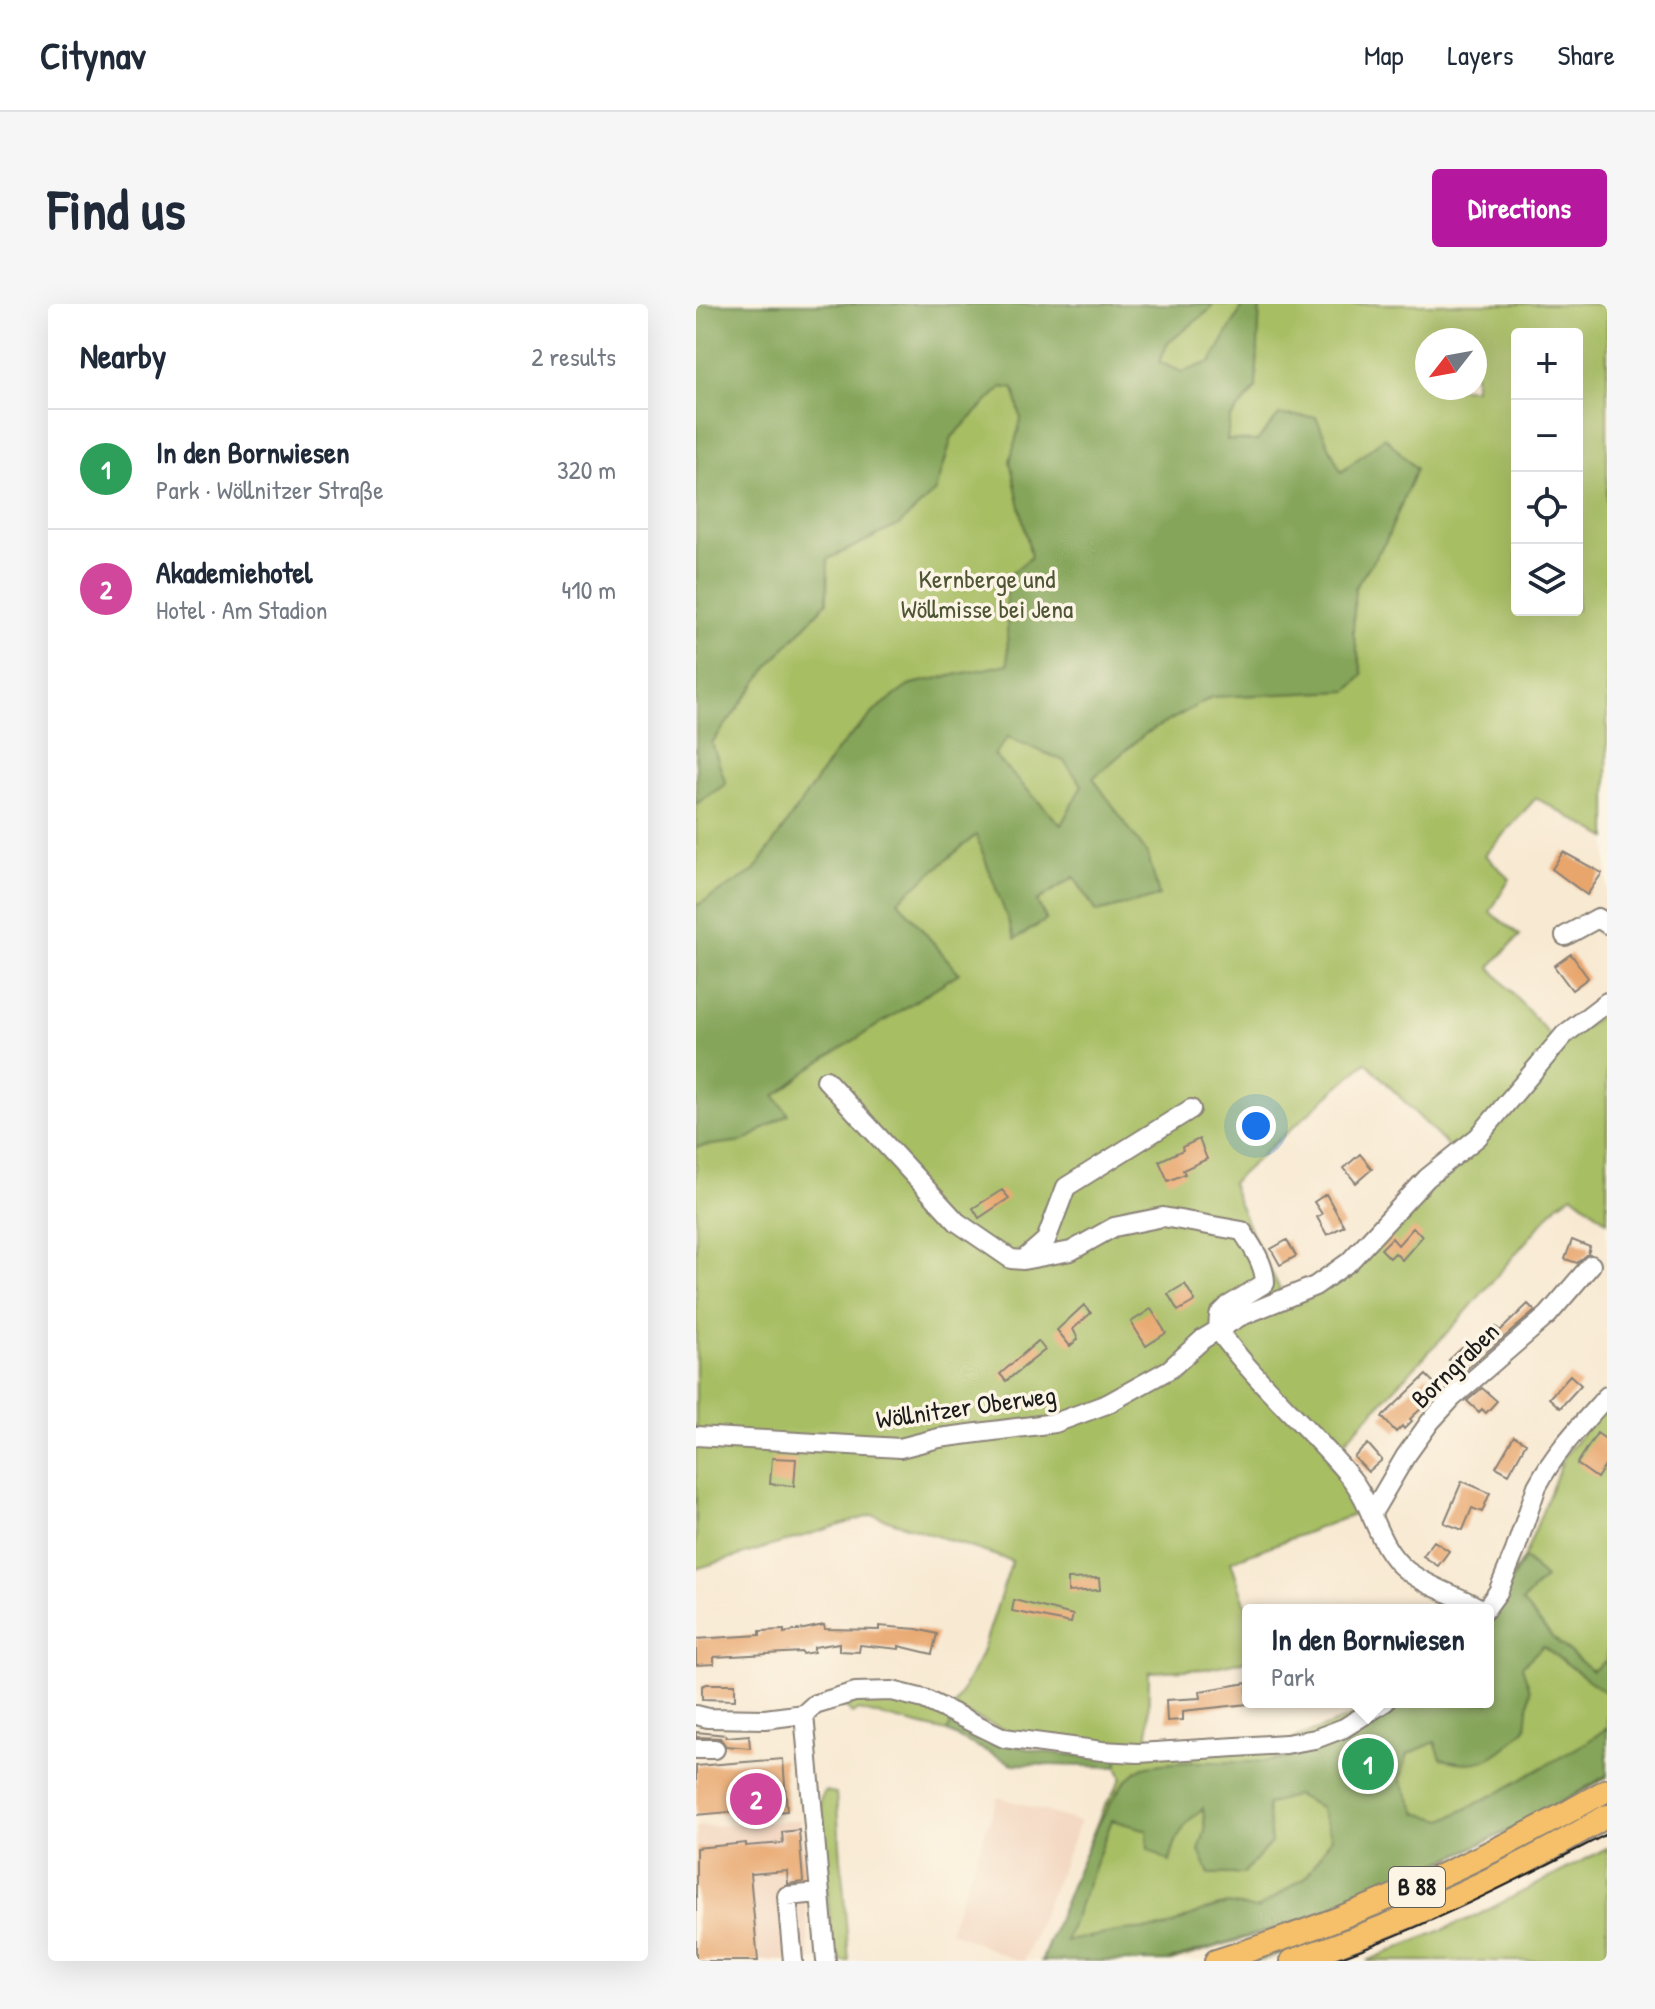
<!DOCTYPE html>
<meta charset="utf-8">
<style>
body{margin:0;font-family:"Patrick Hand",sans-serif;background:#f6f6f7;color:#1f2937}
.controls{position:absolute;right:24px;top:24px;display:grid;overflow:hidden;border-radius:8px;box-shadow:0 8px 32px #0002}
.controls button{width:72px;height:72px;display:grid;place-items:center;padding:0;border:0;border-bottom:2px solid #e0e1e3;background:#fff;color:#1f2937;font:40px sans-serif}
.compass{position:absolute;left:719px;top:24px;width:72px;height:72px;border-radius:50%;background:#fff;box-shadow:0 8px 32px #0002;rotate:239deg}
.you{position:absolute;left:560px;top:822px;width:28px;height:28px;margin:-20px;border:6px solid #fff;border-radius:50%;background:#1a73e8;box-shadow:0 0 0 12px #1a73e833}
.badge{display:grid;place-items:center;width:52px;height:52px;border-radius:50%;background:#b5179e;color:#fff;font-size:26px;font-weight:700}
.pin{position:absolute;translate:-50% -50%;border:4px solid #fff;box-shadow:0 2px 8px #0006}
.popup{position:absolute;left:546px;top:1300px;width:252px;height:104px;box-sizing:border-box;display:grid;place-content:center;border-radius:8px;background:#fff;filter:drop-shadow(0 2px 6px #0005);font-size:26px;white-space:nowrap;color:#747a83}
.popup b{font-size:30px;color:#1f2937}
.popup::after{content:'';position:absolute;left:50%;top:100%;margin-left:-16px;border:16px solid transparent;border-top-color:#fff}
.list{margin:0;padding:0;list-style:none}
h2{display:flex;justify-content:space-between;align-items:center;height:104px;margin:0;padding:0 32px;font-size:34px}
h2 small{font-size:26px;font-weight:400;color:#747a83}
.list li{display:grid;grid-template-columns:52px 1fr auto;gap:24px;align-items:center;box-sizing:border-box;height:120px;padding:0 32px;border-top:2px solid #e0e1e3}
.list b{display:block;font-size:30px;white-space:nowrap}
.list p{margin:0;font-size:26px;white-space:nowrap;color:#747a83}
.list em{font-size:26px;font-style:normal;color:#747a83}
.icon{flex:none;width:44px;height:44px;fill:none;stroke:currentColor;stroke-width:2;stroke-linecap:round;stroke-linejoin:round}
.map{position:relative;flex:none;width:911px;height:1657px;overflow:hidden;border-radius:8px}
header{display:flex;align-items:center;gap:48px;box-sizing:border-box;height:112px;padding:0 40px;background:#fff;border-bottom:2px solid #e0e1e3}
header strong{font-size:38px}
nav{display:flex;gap:44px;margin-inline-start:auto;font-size:28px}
.intro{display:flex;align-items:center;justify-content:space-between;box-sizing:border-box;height:192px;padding:0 48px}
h1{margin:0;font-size:56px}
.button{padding:20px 36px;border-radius:8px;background:#b5179e;color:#fff;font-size:28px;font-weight:700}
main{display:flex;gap:48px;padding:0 48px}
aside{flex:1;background:#fff;border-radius:8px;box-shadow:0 8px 32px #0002}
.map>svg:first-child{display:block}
.built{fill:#f2d4be}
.green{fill:#a7be64;stroke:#626d40;stroke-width:2;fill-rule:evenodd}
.forest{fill:#85a55a;stroke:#50603b;stroke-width:2;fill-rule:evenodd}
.building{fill:#e8a56c}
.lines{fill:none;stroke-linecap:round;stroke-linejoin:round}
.minor-casing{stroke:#8a8277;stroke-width:22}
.major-casing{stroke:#8a8277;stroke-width:26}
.minor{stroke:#fff;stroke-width:18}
.major{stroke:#f6c06b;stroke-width:22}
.tram{stroke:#1c1c1c;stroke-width:2}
.labels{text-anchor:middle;stroke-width:7;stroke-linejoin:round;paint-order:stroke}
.shield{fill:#fcf5e5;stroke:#5f5d58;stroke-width:2}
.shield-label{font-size:24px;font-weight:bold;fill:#1c1c1c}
.park-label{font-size:26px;fill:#4d5535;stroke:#fcf5e5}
.street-label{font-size:26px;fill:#1c1c1c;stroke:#fcf5e5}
</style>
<header>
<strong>Citynav</strong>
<nav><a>Map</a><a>Layers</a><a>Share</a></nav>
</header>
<div class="intro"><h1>Find us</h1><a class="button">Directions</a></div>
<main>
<aside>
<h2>Nearby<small>2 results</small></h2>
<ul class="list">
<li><span class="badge" style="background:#2e9e5b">1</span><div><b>In den Bornwiesen</b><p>Park · Wöllnitzer Straße</p></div><em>320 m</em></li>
<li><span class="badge" style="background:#d1479c">2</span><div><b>Akademiehotel</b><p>Hotel · Am Stadion</p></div><em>410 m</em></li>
</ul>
</aside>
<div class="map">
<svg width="911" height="1657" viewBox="0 0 911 1657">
<rect width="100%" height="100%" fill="#fcf5e5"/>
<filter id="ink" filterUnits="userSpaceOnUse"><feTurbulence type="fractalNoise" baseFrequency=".0125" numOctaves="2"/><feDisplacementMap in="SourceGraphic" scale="16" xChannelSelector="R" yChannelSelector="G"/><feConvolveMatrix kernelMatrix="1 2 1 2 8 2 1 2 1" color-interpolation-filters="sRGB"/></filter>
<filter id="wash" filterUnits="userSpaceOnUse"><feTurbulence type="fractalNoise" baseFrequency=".006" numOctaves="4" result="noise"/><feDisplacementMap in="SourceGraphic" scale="32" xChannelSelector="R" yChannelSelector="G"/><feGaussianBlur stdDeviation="1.8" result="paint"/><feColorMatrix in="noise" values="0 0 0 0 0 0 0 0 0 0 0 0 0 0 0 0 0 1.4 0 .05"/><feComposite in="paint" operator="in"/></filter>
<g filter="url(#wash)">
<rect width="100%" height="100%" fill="#f8e9d2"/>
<!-- built -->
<path class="built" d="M302,1493L384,1518L328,1657H321L253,1627Z
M104,1516L114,1657H0V1523Z"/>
<!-- green -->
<path class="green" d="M0,0H911V534L840,494L789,551L814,575L794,608L824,631L794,663L864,743L911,706V917L877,891L862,900L763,1016L632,1155L665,1208L535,1257L552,1308V1356L509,1365L453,1368L452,1442L325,1433L257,1404L285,1351L316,1257L177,1211L0,1265ZM821,30H881V306H821ZM731,36H779V84H731ZM380,565L400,608L378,573L341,597L350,615L314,605ZM670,758L765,856L614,988L591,998C570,959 550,921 535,879Z
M911,1099V1473L842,1514L766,1549L609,1616L475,1657H345L406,1507L426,1474L421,1463L423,1452L572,1445L694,1398H792V1308L829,1251L869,1151Z
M206,1394L258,1415L251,1428L162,1406L156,1410L144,1398L152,1396Z
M129,1487L140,1489L153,1657H137L124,1496Z
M911,1494V1502L832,1547L762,1580L634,1633L566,1657H538Z
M911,1544V1657H671L782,1611Z"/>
<!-- forest -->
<path class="forest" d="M0,0H516L515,5L472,39L463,58L486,68L515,58L548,0H564L560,84L534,115L531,136L561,137L583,111L620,113L645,168L689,133L720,165L690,237L659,284L657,329L667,371L652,387L516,393L449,430L397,474L452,551L463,592L401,608L378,573L341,597L350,616L319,635L280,531L202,597L263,669L118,762L79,792L92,810L48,837L0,843V602L58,567L141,446L182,404L215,380L312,360L310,274L335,253L314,157L325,115L318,85L306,83L256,133L240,187L203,221L132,255L131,298L77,357L16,439L30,480L0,500ZM312,433L368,457L386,481L365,521L298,451Z
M828,1254L849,1274L826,1298L856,1333L896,1367L911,1356V1390L847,1342L826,1362L834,1386L830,1424C802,1451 786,1468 745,1454L739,1438L712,1450L704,1475L721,1509L748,1516L805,1487L891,1438L911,1424V1471L840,1513L765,1549L610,1614L470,1657H346C362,1618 410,1470 452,1462C500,1453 550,1464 598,1453C621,1448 646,1439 666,1427C680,1419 692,1406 707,1400C719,1394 775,1398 792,1398V1319ZM600,1491L624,1503L636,1533L611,1572L561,1605L531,1600L509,1606L468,1624L427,1627L370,1637L416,1516L451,1526L452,1545L474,1558C479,1533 488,1520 507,1504L509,1527L503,1547L513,1570H547L575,1539L571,1501Z
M258,1415C275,1423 292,1434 310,1439C347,1451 385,1452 423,1452L421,1463L317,1460L251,1428Z"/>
<g id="blocks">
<!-- building -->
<path class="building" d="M867,548L906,569L891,591L856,565Z
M875,650L892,674L876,686L858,662Z
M503,835L511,855L487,866L489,870L472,877L463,857L487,846L486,843Z
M664,850L676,865L660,879L648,864Z
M306,886L313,894L283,914L277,904Z
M630,890L648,922L631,931L621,913L626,910L618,898Z
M717,924L727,932L706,956L699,949L694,954L685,945L696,934L702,941Z
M591,936L600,952L584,961L575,945Z
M876,936L894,943L892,950L881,959L869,955Z
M489,980L499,997L482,1007L472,990Z
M832,1000L839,1007L766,1069L753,1056L766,1044L770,1048L780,1038L782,1040L800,1023L804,1027Z
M388,1001L395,1009L377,1025L382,1035L374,1042L361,1026Z
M455,1005L470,1029L450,1042L435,1018Z
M342,1037L349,1046L310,1077L304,1070Z
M730,1071L745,1086L714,1115L716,1117L708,1125L706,1122L700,1128L686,1113Z
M874,1071L885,1081L864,1104L853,1094Z
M786,1084L801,1097L790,1109L786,1105L783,1108L771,1097Z
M901,1129L911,1136V1159L901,1174L881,1160Z
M818,1132L830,1139L813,1170L800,1163Z
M672,1140L686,1156L672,1168L658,1153Z
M76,1154L100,1155L98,1182L74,1180Z
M766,1177L794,1189L786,1208L776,1204L767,1226L748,1219Z
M738,1237L753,1247L742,1262L727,1252Z
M403,1274L404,1286L372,1288V1275Z
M318,1296L377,1311L375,1319L316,1307Z
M128,1321L129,1325L183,1326V1322L221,1325L241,1330L236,1350L203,1342V1345L164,1341L163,1348L143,1347V1339L118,1343V1348L107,1350L106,1348L18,1353V1360L0,1361V1335L64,1331V1327L88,1326V1329Z
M551,1379L552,1400L487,1407V1416L471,1417L470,1396L505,1394L504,1387Z
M11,1380H39V1396L6,1395V1382Z
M0,1428L30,1431V1433L53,1431L54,1444L30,1442L24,1434L0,1433Z
M87,1455L91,1507L68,1509V1505L0,1511V1462Z
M103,1526L107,1578L92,1580L91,1567L54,1570L62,1657H0V1544L50,1539V1542L87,1539L86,1528Z"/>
</g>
</g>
<g filter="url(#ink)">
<use href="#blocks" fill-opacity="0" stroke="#8a8277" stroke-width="2"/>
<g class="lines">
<defs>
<path id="minor" d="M869,632L902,614L911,620
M130,776L261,918L315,955L327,956L375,947L418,923L467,913L546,927C556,942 569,961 569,979L532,1002L523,1011L522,1026C561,1080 612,1122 654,1173C678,1202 680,1242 710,1266C733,1284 762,1291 787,1306
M327,956L350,936L370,883L495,805
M0,1132L204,1144L243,1134L359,1119L411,1100L474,1065L507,1035L543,1013L619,982L653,958L731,874L782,833L868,731L911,698
M675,1211L709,1153L734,1118L756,1094L852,1011L895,961
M789,1306L802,1288L819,1247L841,1182C859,1148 885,1121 911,1092
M108,1410L130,1657
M0,1411L12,1414L69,1415L108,1410L119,1400L159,1388L196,1387L228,1395L308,1434L406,1447L442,1449L590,1440L619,1435L648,1424L689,1398
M0,1445H19
M97,1657L91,1592L123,1589"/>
<path id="major" d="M520,1657C657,1614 787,1558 911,1486
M596,1657C706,1619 811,1572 911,1512"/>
</defs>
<!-- minor casing -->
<use href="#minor" class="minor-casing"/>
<!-- major casing -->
<use href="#major" class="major-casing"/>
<!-- minor -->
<use href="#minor" class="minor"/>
<!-- major -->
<use href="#major" class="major"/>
<!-- tram -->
<path class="tram" d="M634,1657C730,1623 820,1577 911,1530"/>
</g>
</g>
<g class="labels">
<!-- shield labels -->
<rect class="shield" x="693" y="1563" width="56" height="40" rx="6"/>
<g class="shield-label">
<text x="721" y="1591">B 88</text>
</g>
<!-- park labels -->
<g class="park-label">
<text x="291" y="284">Kernberge und<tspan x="291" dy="30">Wöllmisse bei Jena</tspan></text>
</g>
<!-- street labels -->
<g class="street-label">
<text transform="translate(759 1061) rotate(-44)" y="9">Borngraben</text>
<text transform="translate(270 1103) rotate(-8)" y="9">Wöllnitzer Oberweg</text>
</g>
</g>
</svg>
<div class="controls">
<button>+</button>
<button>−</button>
<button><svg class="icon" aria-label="locate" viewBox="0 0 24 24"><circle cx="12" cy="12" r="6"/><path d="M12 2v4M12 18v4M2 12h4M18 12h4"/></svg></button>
<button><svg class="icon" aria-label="layers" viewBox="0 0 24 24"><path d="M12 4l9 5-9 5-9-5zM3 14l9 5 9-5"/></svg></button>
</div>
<svg class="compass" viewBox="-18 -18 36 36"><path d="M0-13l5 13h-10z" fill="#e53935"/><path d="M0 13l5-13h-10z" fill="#747a83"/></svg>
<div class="you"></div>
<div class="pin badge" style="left:672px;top:1460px;background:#2e9e5b">1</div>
<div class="popup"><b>In den Bornwiesen</b>Park</div>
<div class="pin badge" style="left:60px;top:1495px;background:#d1479c">2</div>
</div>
</main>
